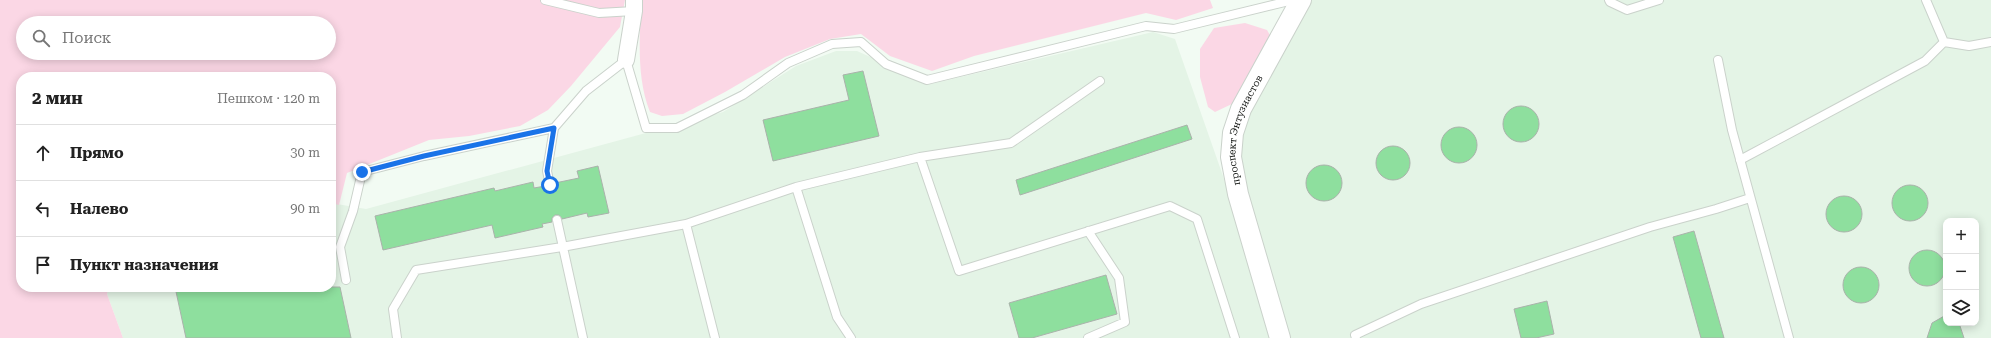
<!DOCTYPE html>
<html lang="ru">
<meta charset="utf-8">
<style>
body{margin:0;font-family:"Roboto Serif",serif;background:#f2f2f2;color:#222}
.controls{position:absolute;right:12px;bottom:12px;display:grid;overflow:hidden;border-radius:8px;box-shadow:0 2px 10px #0003}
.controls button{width:36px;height:36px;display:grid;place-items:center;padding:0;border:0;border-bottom:1px solid #e0e0e0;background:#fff;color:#222;font:20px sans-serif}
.stop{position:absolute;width:12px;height:12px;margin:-9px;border:3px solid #1a73e8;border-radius:50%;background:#fff}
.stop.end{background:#1a73e8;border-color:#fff;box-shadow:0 1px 4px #0008}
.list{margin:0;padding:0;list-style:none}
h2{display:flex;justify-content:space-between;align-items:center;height:52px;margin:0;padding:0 16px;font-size:17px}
h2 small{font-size:13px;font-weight:400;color:#767676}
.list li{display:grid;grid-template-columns:26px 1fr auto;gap:12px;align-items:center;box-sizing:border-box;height:56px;padding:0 16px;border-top:1px solid #e0e0e0}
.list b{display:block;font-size:15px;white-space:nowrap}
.list em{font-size:13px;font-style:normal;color:#767676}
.icon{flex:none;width:22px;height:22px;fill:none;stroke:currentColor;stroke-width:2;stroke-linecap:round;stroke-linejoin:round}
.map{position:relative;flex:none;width:1991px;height:338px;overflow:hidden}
.search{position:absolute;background:#fff;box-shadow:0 2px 10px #0003;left:16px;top:16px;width:320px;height:44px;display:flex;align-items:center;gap:10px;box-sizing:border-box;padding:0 14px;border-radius:22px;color:#767676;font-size:15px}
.panel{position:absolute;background:#fff;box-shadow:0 2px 10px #0003;left:16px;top:72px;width:320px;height:220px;border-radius:16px}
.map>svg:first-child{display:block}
.built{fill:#e4f4e6;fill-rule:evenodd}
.green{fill:#fbd7e5;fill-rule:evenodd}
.building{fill:#8edf9e;stroke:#aab2ab}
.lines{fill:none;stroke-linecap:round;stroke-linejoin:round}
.service-casing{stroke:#cad2cb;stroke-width:10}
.minor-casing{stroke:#cad2cb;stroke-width:18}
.tertiary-casing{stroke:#cad2cb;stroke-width:22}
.service{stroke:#fff;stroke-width:8}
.minor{stroke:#fff;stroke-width:16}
.tertiary{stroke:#fff;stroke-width:20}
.route{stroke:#1a73e8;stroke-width:5}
.labels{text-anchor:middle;stroke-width:3.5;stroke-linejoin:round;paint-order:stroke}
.street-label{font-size:10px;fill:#181b18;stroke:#fff}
</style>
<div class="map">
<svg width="1991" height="338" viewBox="0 0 1991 338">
<rect width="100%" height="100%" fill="#f2fbf3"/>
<!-- built -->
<path class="built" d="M1312,0H1991V338H1287L1240,173V134L1247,111ZM1946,221H1976V323H1946Z
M1153,32L1175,39L1223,176L1271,338H123L107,294L109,287H331V203L366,209L723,112L796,66L836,51H857L931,84Z"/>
<!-- green -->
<path class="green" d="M0,0H625L620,27L571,86L548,110L520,126L469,136L429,140L347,173L339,205L331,203V77H21V287H109L107,294L123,338H0ZM23,23H329V53H23Z
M641,0H1210L1213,8L1176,20L1146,13L974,56L932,71L890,56L861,34L830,39L785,57L725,92L683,114L662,116L650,112C636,76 640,38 641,0Z
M1245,23L1267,30L1271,37L1234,103L1215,112L1208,107L1200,77V49L1214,28Z"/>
<!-- building -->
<path class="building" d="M863,71L879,136L773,161L763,120L849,100L843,75Z
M1503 124a18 18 0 1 1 36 0a18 18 0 1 1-36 0Z
M1187,125L1192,139L1020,195L1016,180Z
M1441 145a18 18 0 1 1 36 0a18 18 0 1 1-36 0Z
M1376 163a17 17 0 1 1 34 0a17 17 0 1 1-34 0Z
M1306 183a18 18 0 1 1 36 0a18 18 0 1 1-36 0Z
M598,166L609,213L588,217L587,213L562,219L559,215H555L552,218V222L542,224L543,227L495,238L492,225L383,250L375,216L494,188L495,191L533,182L534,188L545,186L548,190H552L555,187V183L579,178L577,171Z
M1892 203a18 18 0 1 1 36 0a18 18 0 1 1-36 0Z
M1826 214a18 18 0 1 1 36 0a18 18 0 1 1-36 0Z
M1694,231L1724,338H1701L1673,237Z
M1909 268a18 18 0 1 1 36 0a18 18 0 1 1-36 0Z
M1843 285a18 18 0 1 1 36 0a18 18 0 1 1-36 0Z
M1106,275L1117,314L1032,338H1019L1009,303Z
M175,287H340L351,338H186Z
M1547,301L1554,334L1536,338H1521L1514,309Z
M1946,315V323H1959L1964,338H1927L1932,323Z"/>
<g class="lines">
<defs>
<path id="service" d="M545,0L599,13L634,11
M1609,0L1610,2L1627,10L1659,0
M1926,0L1944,42
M1944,42L1969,46L1991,42
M1718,60L1732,130L1789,338
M920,157L959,271L1170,206L1197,219L1235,338
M1740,160L1925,61L1944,42
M550,185L547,171L554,128L586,91L626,60L646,128H677L743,95L788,63L832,44L861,42L886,64L927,80L1146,26L1174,29L1289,1L1298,4
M557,220L583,338
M686,224L796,187
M1088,231L1119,278L1125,322L1088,338
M346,280L340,247L353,211L362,172L424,156L554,128
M397,338L393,309L416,270L562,247L686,224L715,338
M851,338L837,317L796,187L920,157L1011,143L1100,81
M1356,338L1355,335L1421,304L1650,227L1716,209L1750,198"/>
<path id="minor" d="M626,60L634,11V0"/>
<g id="tertiary">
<path id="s1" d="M1280,338L1238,194L1231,157L1233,133L1241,109L1301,0"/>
</g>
</defs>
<!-- service casing -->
<use href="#service" class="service-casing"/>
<!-- minor casing -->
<use href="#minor" class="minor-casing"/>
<!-- tertiary casing -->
<use href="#tertiary" class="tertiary-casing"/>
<!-- service -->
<use href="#service" class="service"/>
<!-- minor -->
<use href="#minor" class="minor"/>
<!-- tertiary -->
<use href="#tertiary" class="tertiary"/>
</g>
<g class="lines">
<!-- route -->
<path class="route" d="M362,172L424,156L554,128L547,171L550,185"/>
</g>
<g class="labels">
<!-- street labels -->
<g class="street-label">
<text dy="4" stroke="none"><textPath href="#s1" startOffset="217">проспект Энтузиастов</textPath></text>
</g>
</g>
</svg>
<div class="controls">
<button>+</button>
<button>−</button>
<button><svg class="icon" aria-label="layers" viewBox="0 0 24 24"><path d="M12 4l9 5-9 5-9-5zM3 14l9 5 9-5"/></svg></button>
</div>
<div class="stop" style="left:550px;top:185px"></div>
<div class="stop end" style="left:362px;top:172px"></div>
<div class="search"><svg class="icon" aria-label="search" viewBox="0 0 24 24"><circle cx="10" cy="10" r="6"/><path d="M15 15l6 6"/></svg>Поиск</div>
<section class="panel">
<h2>2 мин<small>Пешком · 120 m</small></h2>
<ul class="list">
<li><svg class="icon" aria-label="ahead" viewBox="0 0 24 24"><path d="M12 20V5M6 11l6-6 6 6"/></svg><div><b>Прямо</b></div><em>30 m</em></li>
<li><svg class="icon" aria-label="left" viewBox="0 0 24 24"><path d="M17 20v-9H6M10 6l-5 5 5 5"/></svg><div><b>Налево</b></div><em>90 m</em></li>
<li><svg class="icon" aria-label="arrive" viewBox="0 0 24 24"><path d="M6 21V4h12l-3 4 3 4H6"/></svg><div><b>Пункт назначения</b></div></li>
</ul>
</section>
</div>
